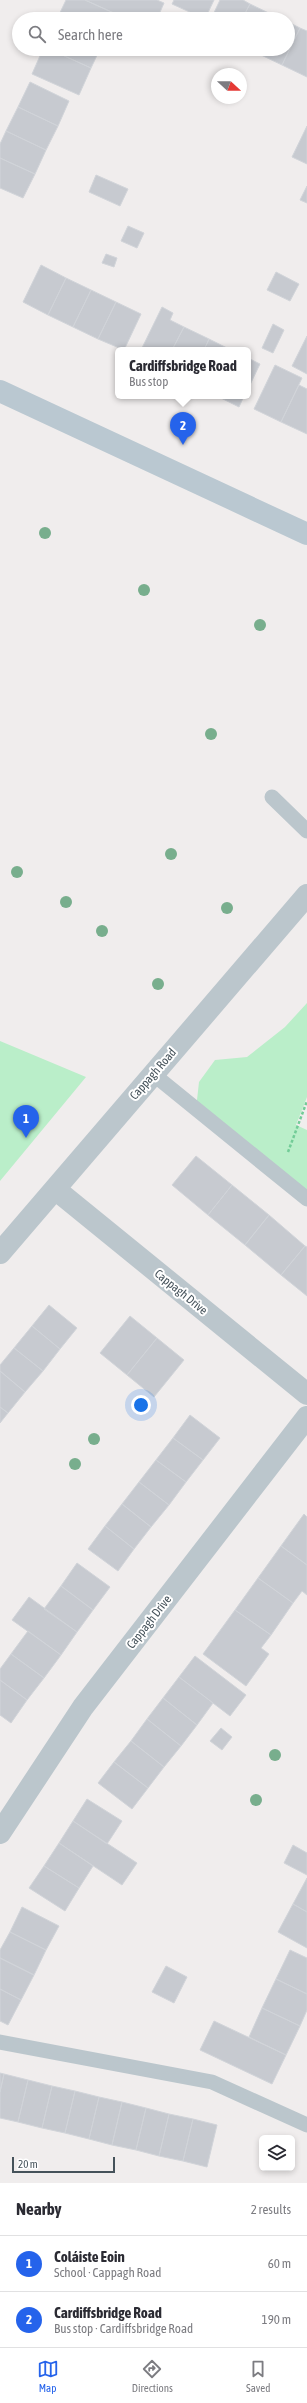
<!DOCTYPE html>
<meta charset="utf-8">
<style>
body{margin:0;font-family:"Asap Condensed",sans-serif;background:#f2f2f3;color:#2b2b33}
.controls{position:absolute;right:12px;bottom:12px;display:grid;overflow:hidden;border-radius:6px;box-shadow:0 2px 6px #0003}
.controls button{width:36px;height:36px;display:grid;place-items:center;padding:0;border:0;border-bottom:1px solid #e1e1e2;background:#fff;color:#2b2b33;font:20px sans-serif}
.compass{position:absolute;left:211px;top:68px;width:36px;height:36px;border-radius:50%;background:#fff;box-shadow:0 2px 6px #0003;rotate:111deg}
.scale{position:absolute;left:12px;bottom:10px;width:103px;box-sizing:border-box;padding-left:4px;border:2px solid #45525a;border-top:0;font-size:11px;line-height:14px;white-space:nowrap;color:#45525a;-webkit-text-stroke:3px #fff;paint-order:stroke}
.you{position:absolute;left:141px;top:1405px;width:14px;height:14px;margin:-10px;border:3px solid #fff;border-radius:50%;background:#1a73e8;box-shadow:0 0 0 6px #1a73e833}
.badge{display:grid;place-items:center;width:26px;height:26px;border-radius:50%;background:#2563eb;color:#fff;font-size:13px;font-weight:700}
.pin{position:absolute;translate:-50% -33px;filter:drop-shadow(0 1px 2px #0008)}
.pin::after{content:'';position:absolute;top:21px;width:14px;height:12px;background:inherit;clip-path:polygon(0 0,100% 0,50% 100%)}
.popup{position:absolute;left:115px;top:347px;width:136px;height:52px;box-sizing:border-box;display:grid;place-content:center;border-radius:6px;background:#fff;filter:drop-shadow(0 1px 3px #0005);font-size:13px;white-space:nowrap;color:#7c7c81}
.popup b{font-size:15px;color:#2b2b33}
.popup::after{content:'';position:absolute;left:50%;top:100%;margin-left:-8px;border:8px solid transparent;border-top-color:#fff}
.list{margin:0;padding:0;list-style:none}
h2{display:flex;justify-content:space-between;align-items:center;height:52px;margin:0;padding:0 16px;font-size:17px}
h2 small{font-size:13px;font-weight:400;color:#7c7c81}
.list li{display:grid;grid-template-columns:26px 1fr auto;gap:12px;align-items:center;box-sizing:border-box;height:56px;padding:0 16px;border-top:1px solid #e1e1e2}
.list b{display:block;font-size:15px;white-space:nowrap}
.list p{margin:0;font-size:13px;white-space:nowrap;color:#7c7c81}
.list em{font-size:13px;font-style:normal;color:#7c7c81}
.icon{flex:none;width:22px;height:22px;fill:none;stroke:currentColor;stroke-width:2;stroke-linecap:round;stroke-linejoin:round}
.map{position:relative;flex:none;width:307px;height:2183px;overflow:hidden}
.search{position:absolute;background:#fff;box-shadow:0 2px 6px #0003;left:12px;right:12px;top:12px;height:44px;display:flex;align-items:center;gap:10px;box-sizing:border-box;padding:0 14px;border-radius:22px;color:#7c7c81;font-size:15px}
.sheet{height:164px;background:#fff}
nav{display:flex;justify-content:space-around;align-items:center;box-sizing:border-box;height:56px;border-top:1px solid #e1e1e2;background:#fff;font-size:11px;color:#7c7c81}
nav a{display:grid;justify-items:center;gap:2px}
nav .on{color:#2563eb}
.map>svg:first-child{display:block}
.green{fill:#baeec9}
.building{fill:#c7cad0;stroke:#d1d4d9}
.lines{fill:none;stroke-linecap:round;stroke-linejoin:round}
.path{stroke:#72cc97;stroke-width:2.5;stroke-dasharray:3 2;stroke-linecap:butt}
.service{stroke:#bbc6cc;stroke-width:15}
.minor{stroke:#bbc6cc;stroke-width:22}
.secondary{stroke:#bac8d1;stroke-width:22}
.tree{fill:#78ae8d}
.labels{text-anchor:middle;stroke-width:4;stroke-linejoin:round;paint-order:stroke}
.street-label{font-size:12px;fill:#45525a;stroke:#fff}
</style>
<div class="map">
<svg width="307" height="2183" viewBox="0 0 307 2183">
<rect width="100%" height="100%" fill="#f0eded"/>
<!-- green -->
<path class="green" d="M307,1003V1097L296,1125L307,1130V1200L196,1109L199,1082L215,1060L247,1057L285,1027Z
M0,1041L86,1077L0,1181Z"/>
<!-- building -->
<path class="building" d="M66,0H85L127,19H57Z
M85,0H157L164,3L157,19H127Z
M174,0H214L205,19L172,4Z
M220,0H243L250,4L242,19H211Z
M250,4L275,16L273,19H242Z
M288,22L300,28L282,65L257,53L258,49H288Z
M300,28L307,31V77L282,65Z
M43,49H49L91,68L79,95L32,74Z
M49,49H100L91,68Z
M30,82L69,101L58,126L18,107Z
M18,107L58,126L46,150L6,131Z
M307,126V164L292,157Z
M6,131L46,150L35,174L0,158V144Z
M0,158L35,174L23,198L0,188Z
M96,175L128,189L120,206L89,192Z
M307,186V203L300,200Z
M128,226L144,233L137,248L121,241Z
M106,254L117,258L114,267L102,263Z
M41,265L66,278L48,315L23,302Z
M276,272L299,284L290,301L267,290Z
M66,278L91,290L73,327L48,315Z
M91,290L116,302L98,339L73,327Z
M116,302L141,314L124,350L98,339Z
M162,307L173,313L170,320L184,327L172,350H141Z
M273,324L284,330L273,353L262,348Z
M184,327L209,339L204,350H172Z
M307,336V374L292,366Z
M209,339L231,350H204Z
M248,358L260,364L248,389Z
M275,365L302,378L281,422L254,409Z
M299,385L307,389V434L281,422Z
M217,396H244L239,407Z
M196,1156L232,1185L208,1215L172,1185Z
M232,1185L269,1215L245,1245L208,1215Z
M269,1215L305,1246L281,1275L245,1245Z
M305,1246L307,1247V1296L281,1275Z
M49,1305L77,1328L60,1349L32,1326Z
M130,1316L157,1338L127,1375L100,1353Z
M32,1326L60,1349L43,1371L14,1348Z
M157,1338L184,1360L154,1397L127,1375Z
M14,1348L43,1371L25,1392L0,1371V1365Z
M0,1371L25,1392L8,1413L0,1407Z
M0,1407L8,1413L0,1423Z
M190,1415L220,1438L203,1460L173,1438Z
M173,1438L203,1460L186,1482L156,1460Z
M156,1460L186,1482L169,1505L139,1482Z
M139,1482L169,1505L151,1527L122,1504Z
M122,1504L151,1527L134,1549L105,1526Z
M304,1514L307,1517V1565L281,1546Z
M105,1526L134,1549L118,1571L88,1549Z
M281,1546L307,1565V1595L302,1591L293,1603L258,1578Z
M77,1563L110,1587L93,1610L61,1586Z
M258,1578L293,1603L271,1635L235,1610Z
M61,1586L93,1610L77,1632L44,1609Z
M29,1597L77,1632L61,1655L12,1620Z
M235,1610L271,1635L261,1648L269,1654L246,1686L203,1654Z
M28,1631L61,1655L44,1678L11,1654Z
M11,1654L44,1678L27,1700L0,1680V1669Z
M195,1656L246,1695L230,1716L179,1677Z
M179,1677L213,1703L197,1725L163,1698Z
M0,1680L27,1700L11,1723L0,1715Z
M163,1698L197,1725L181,1746L147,1719Z
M147,1719L181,1746L164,1767L131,1741Z
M221,1728L232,1737L222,1750L210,1741Z
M131,1741L164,1767L148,1788L114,1762Z
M114,1762L148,1788L132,1809L98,1783Z
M87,1799L122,1821L107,1844L73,1821Z
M73,1821L137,1863L122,1885L59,1843Z
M59,1843L93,1866L79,1888L44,1866Z
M293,1845L307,1853V1875L284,1863Z
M44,1866L79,1888L65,1911L29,1888Z
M307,1878V1912L293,1904Z
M293,1904L307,1912V1948L278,1932Z
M22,1907L59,1926L46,1950L10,1932Z
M10,1932L46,1950L34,1975L0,1958V1950Z
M290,1950L307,1958V1994L276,1979Z
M0,1958L34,1975L21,2000L0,1989Z
M166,1966L187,1977L174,2003L152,1992Z
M276,1979L307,1994V2010L300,2026L262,2008Z
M0,1989L21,2000L8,2025L0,2021Z
M262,2008L300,2026L286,2055L249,2037Z
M214,2021L286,2055L272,2084L200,2050Z
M0,2073L4,2074L0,2092Z
M4,2074L28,2080L18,2122L0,2118V2092Z
M28,2080L52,2086L42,2128L18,2122Z
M52,2086L75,2091L65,2133L42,2128Z
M75,2091L99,2097L89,2139L65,2133Z
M99,2097L122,2102L112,2145L89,2139Z
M122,2102L146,2108L136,2150L112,2145Z
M146,2108L169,2114L159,2156L136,2150Z
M169,2114L193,2119L183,2161L159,2156Z
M193,2119L217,2125L207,2167L183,2161Z"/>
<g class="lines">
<!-- path -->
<path class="path" d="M288,1152L307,1101"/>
<!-- service -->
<path class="service" d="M272,797L307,831
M153,1074L307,1199
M0,2042L212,2082L307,2125"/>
<!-- minor -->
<path class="minor" d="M55,1189L307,1394
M0,1253L307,895
M0,1833L83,1707L307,1417"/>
<!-- secondary -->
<path class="secondary" d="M0,391L307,534"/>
</g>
<!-- trees -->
<g class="tree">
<circle cx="45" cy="533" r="6"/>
<circle cx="144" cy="590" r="6"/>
<circle cx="260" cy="625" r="6"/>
<circle cx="211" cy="734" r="6"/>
<circle cx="171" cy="854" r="6"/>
<circle cx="17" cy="872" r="6"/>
<circle cx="66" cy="902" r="6"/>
<circle cx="227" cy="908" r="6"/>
<circle cx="102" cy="931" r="6"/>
<circle cx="158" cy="984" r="6"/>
<circle cx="94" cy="1439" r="6"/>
<circle cx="75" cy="1464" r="6"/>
<circle cx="275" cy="1755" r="6"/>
<circle cx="256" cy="1800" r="6"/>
</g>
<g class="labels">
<!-- street labels -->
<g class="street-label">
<text transform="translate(153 1074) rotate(-49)" y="4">Cappagh Road</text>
<text transform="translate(181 1292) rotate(39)" y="4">Cappagh Drive</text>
<text transform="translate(149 1622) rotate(-52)" y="4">Cappagh Drive</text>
</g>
</g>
</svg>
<div class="controls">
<button><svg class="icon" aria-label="layers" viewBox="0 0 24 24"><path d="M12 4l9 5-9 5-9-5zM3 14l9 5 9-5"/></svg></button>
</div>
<svg class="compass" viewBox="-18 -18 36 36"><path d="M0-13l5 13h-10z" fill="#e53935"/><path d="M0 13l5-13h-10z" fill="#7c7c81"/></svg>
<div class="scale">20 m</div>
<div class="you"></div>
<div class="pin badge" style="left:26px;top:1138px">1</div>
<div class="pin badge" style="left:183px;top:445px">2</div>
<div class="popup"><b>Cardiffsbridge Road</b>Bus stop</div>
<div class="search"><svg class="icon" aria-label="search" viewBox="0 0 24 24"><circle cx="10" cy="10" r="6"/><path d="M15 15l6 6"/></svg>Search here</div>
</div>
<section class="sheet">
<h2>Nearby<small>2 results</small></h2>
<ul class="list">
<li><span class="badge">1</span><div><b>Coláiste Eoin</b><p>School · Cappagh Road</p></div><em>60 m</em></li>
<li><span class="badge">2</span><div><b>Cardiffsbridge Road</b><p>Bus stop · Cardiffsbridge Road</p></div><em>190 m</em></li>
</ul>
</section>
<nav>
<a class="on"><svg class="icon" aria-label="map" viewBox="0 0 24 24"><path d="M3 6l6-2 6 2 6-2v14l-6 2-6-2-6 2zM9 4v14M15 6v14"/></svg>Map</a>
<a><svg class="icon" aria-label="directions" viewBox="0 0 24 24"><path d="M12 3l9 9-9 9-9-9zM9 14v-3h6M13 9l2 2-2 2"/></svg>Directions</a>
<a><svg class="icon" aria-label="saved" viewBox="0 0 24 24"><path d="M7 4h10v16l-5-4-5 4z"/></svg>Saved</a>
</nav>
